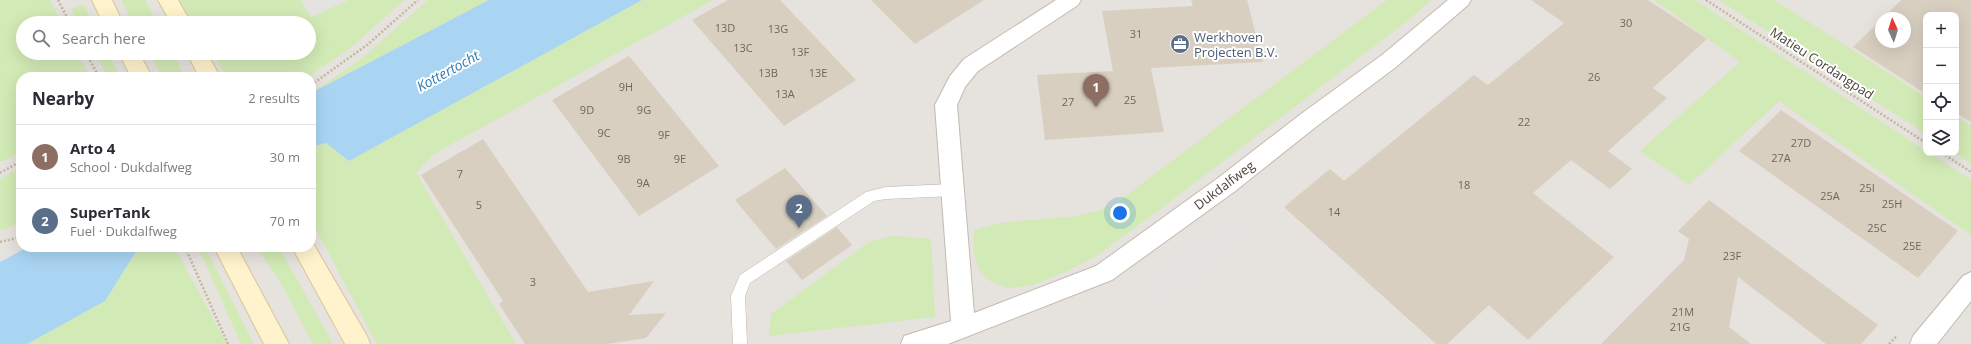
<!DOCTYPE html>
<meta charset="utf-8">
<style>
body{margin:0;font-family:"Open Sans",sans-serif;background:#f7f7f7;color:#2b2b33}
.controls{position:absolute;right:12px;top:12px;display:grid;overflow:hidden;border-radius:8px;box-shadow:0 4px 16px #0002}
.controls button{width:36px;height:36px;display:grid;place-items:center;padding:0;border:0;border-bottom:1px solid #e1e1e2;background:#fff;color:#2b2b33;font:20px sans-serif}
.compass{position:absolute;left:1875px;top:12px;width:36px;height:36px;border-radius:50%;background:#fff;box-shadow:0 4px 16px #0002;rotate:356deg}
.you{position:absolute;left:1120px;top:213px;width:14px;height:14px;margin:-10px;border:3px solid #fff;border-radius:50%;background:#1a73e8;box-shadow:0 0 0 6px #1a73e833}
.badge{display:grid;place-items:center;width:26px;height:26px;border-radius:50%;background:#111827;color:#fff;font-size:13px;font-weight:700}
.pin{position:absolute;translate:-50% -33px;filter:drop-shadow(0 1px 2px #0008)}
.pin::after{content:'';position:absolute;top:21px;width:14px;height:12px;background:inherit;clip-path:polygon(0 0,100% 0,50% 100%)}
.list{margin:0;padding:0;list-style:none}
h2{display:flex;justify-content:space-between;align-items:center;height:52px;margin:0;padding:0 16px;font-size:17px}
h2 small{font-size:13px;font-weight:400;color:#7c7c81}
.list li{display:grid;grid-template-columns:26px 1fr auto;gap:12px;align-items:center;box-sizing:border-box;height:64px;padding:0 16px;border-top:1px solid #e1e1e2}
.list b{display:block;font-size:15px;white-space:nowrap}
.list p{margin:0;font-size:13px;white-space:nowrap;color:#7c7c81}
.list em{font-size:13px;font-style:normal;color:#7c7c81}
.icon{flex:none;width:22px;height:22px;fill:none;stroke:currentColor;stroke-width:2;stroke-linecap:round;stroke-linejoin:round}
.map{position:relative;flex:none;width:1971px;height:344px;overflow:hidden}
.search{position:absolute;background:#fff;box-shadow:0 4px 16px #0002;left:16px;top:16px;width:300px;height:44px;display:flex;align-items:center;gap:10px;box-sizing:border-box;padding:0 14px;border-radius:22px;color:#7c7c81;font-size:15px}
.panel{position:absolute;background:#fff;box-shadow:0 4px 16px #0002;left:16px;top:72px;width:300px;height:180px;border-radius:16px}
.map>svg:first-child{display:block}
.industrial{fill:#e6e2dd;fill-rule:evenodd}
.green{fill:#d2eab5}
.parking{fill:#e5e3e0}
.water{fill:#a9d4f2}
.building{fill:#d8cfc1}
.lines{fill:none;stroke-linecap:round;stroke-linejoin:round}
.service-casing{stroke:#c2bbae;stroke-width:1}
.minor-casing{stroke:#c2bbae;stroke-width:2}
.secondary-casing{stroke:#d6c79b;stroke-width:2}
.path{stroke:#c4b79f;stroke-width:2.5;stroke-dasharray:2 2;stroke-linecap:butt}
.service{fill:#fff;fill-rule:evenodd}
.minor{fill:#fff;fill-rule:evenodd}
.secondary{fill:#fff3cd;fill-rule:evenodd}
.labels{text-anchor:middle;stroke-width:4;stroke-linejoin:round;paint-order:stroke}
.number-label{font-size:11px;fill:#6e675b}
.service-label{font-size:13px;fill:#4e5e75;stroke:#fff;text-anchor:start}
.street-label{font-size:13px;fill:#4b4439;stroke:#fff}
.water-label{font-size:14px;font-style:italic;fill:#2e7ab2;stroke:#fff}
</style>
<div class="map">
<svg width="1971" height="344" viewBox="0 0 1971 344">
<rect width="100%" height="100%" fill="#f6f3ec"/>
<!-- industrial -->
<path class="industrial" d="M0,0H1971V344H0ZM1926,15H1956V153H1926ZM1881,18H1905V42H1881ZM23,23H309V53H23ZM21,77H311V247H21Z"/>
<!-- green -->
<path class="green" d="M0,0H50L62,23H23V53H77L90,77H21V153L0,162Z
M121,0H145L157,23H133Z
M179,0H301L311,17L348,0H404L349,49L308,77H227L212,53H309V23H193Z
M428,0H489L311,93L361,59Z
M642,0H713L432,155L416,173L516,344H377L311,220V147L326,143L349,161Z
M1387,0H1431L1411,18L1158,211L1095,257L1065,272L1033,285L1008,288L990,281L979,270L974,253L973,237L975,230L999,223L1077,216L1101,210L1120,200Z
M1654,0H1695L1926,151V153H1930L1971,180V235L1779,101L1689,185L1640,151L1740,62Z
M1719,0H1774L1926,97V134Z
M83,4L93,23H79L71,9Z
M95,53H108L120,77H108Z
M149,53H173L185,77H162Z
M1956,116L1971,126V164L1955,153H1956Z
M21,167V222L0,231V179Z
M892,236L931,239L935,317L769,336L771,314L869,242Z
M139,247H174L227,344H27L105,301Z
M198,247H205L254,344H241Z
M256,247H279L333,344H313L282,285Z"/>
<!-- parking -->
<path class="parking" d="M301,0H348L311,17Z
M1235,214L1259,229L1154,316L1140,300L1138,284L1227,215Z"/>
<!-- water -->
<path class="water" d="M489,0H642L349,161L326,143L311,147V93Z
M28,247H139L105,301L27,344H0V262Z"/>
<!-- building -->
<path class="building" d="M728,0H780L856,80L784,126L692,20Z
M871,0H984L915,44Z
M1191,0H1247L1263,62L1151,68L1164,132L1045,140L1037,75L1113,71L1102,11L1193,6Z
M1531,0H1648L1707,39L1653,88L1667,98L1608,151L1632,169L1610,189L1571,160L1533,193L1614,257L1528,340L1489,305L1447,344H1436L1284,207L1330,169L1344,181L1474,75L1488,85L1564,23Z
M1901,0H1971V122L1956,113V15H1926V94L1853,47L1881,20V42H1905V18H1883Z
M629,56L719,166L639,216L552,100Z
M1781,110L1958,231L1918,278L1739,151Z
M483,139L588,292L654,281L629,315L666,313L646,338L607,344H525L499,304L503,301L421,175Z
M785,168L827,216L776,249L735,200Z
M1709,200L1878,325L1861,344H1826L1738,277L1729,327L1751,344H1601L1684,260L1689,239L1678,231Z
M837,227L852,245L802,280L786,261Z"/>
<g class="lines">
<defs>
<path id="service" d="M953,184L958,186L960,190L958,194L953,196L886,199L874,201L750,283L745,296L747,344H733L731,296L740,275L866,192L886,187Z"/>
<path id="minor" d="M1056,0H1081L1078,5L978,71L965,87L957,105L974,313L1096,266L1218,178L1301,114L1382,55L1448,0H1471L1468,5L1396,67L1317,126L1234,192L1112,280L948,344H901L904,336L951,321L935,105L950,76L964,59Z
M1971,272V301L1937,344H1910L1913,336L1963,276Z"/>
<path id="secondary" d="M92,0H112L123,23H103Z
M158,0H178L191,23H171Z
M119,53H139L152,77H131Z
M187,53H207L220,77H199Z
M311,240L367,336L370,344H345L292,247H311Z
M214,247H237L289,344H264Z"/>
</defs>
<!-- service casing -->
<use href="#service" class="service-casing"/>
<!-- minor casing -->
<use href="#minor" class="minor-casing"/>
<!-- secondary casing -->
<use href="#secondary" class="secondary-casing"/>
<!-- path -->
<path class="path" d="M58,0L70,23
M1706,0L1926,143
M86,53L99,77
M311,85L367,45L418,0
M1942,153L1971,172
M0,173L21,161
M0,242L21,237
M185,247L228,344
M1889,344L1896,337"/>
<!-- service -->
<use href="#service" class="service"/>
<!-- minor -->
<use href="#minor" class="minor"/>
<!-- secondary -->
<use href="#secondary" class="secondary"/>
</g>
<!-- icons -->
<defs>
<symbol id="office-disc" viewBox="-11 -11 22 22"><circle r="9.5" fill="#5c6f8a" stroke="#fff"/><path d="M-6-3h4V-5.5h4V-3h4V5H-6ZM-1-4.5V-3h2v-1.5ZM-6 0V1H6V0Z" fill="#fff"/></symbol>
</defs>
<g fill-rule="evenodd">
<use href="#office-disc" x="1169" y="33" width="22" height="22"/>
</g>
<g class="labels">
<!-- number labels -->
<g class="number-label">
<text x="1626" y="27">30</text>
<text x="725" y="32">13D</text>
<text x="778" y="33">13G</text>
<text x="1136" y="38">31</text>
<text x="743" y="52">13C</text>
<text x="800" y="56">13F</text>
<text x="768" y="77">13B</text>
<text x="818" y="77">13E</text>
<text x="1594" y="81">26</text>
<text x="626" y="91">9H</text>
<text x="785" y="98">13A</text>
<text x="1130" y="104">25</text>
<text x="1068" y="106">27</text>
<text x="587" y="114">9D</text>
<text x="644" y="114">9G</text>
<text x="1524" y="126">22</text>
<text x="604" y="137">9C</text>
<text x="664" y="139">9F</text>
<text x="1801" y="147">27D</text>
<text x="1781" y="162">27A</text>
<text x="624" y="163">9B</text>
<text x="680" y="163">9E</text>
<text x="460" y="178">7</text>
<text x="643" y="187">9A</text>
<text x="1464" y="189">18</text>
<text x="1867" y="192">25I</text>
<text x="1830" y="200">25A</text>
<text x="1892" y="208">25H</text>
<text x="479" y="209">5</text>
<text x="1334" y="216">14</text>
<text x="1877" y="232">25C</text>
<text x="1912" y="250">25E</text>
<text x="1732" y="260">23F</text>
<text x="533" y="286">3</text>
<text x="1683" y="316">21M</text>
<text x="1680" y="331">21G</text>
</g>
<!-- service labels -->
<g class="service-label">
<text x="1194" y="42">Werkhoven<tspan x="1194" dy="15">Projecten B.V.</tspan></text>
</g>
<!-- street labels -->
<g class="street-label">
<text transform="translate(1822 63) rotate(33)" y="5">Matieu Cordangpad</text>
<text transform="translate(1224 185) rotate(-37)" y="5">Dukdalfweg</text>
</g>
<!-- water labels -->
<g class="water-label">
<text transform="translate(448 71) rotate(-29)" y="5">Kottertocht</text>
</g>
</g>
</svg>
<div class="controls">
<button>+</button>
<button>−</button>
<button><svg class="icon" aria-label="locate" viewBox="0 0 24 24"><circle cx="12" cy="12" r="6"/><path d="M12 2v4M12 18v4M2 12h4M18 12h4"/></svg></button>
<button><svg class="icon" aria-label="layers" viewBox="0 0 24 24"><path d="M12 4l9 5-9 5-9-5zM3 14l9 5 9-5"/></svg></button>
</div>
<svg class="compass" viewBox="-18 -18 36 36"><path d="M0-13l5 13h-10z" fill="#e53935"/><path d="M0 13l5-13h-10z" fill="#7c7c81"/></svg>
<div class="you"></div>
<div class="pin badge" style="left:1096px;top:107px;background:#8d6e63">1</div>
<div class="pin badge" style="left:799px;top:228px;background:#5c6f8a">2</div>
<div class="search"><svg class="icon" aria-label="search" viewBox="0 0 24 24"><circle cx="10" cy="10" r="6"/><path d="M15 15l6 6"/></svg>Search here</div>
<section class="panel">
<h2>Nearby<small>2 results</small></h2>
<ul class="list">
<li><span class="badge" style="background:#8d6e63">1</span><div><b>Arto 4</b><p>School · Dukdalfweg</p></div><em>30 m</em></li>
<li><span class="badge" style="background:#5c6f8a">2</span><div><b>SuperTank</b><p>Fuel · Dukdalfweg</p></div><em>70 m</em></li>
</ul>
</section>
</div>
